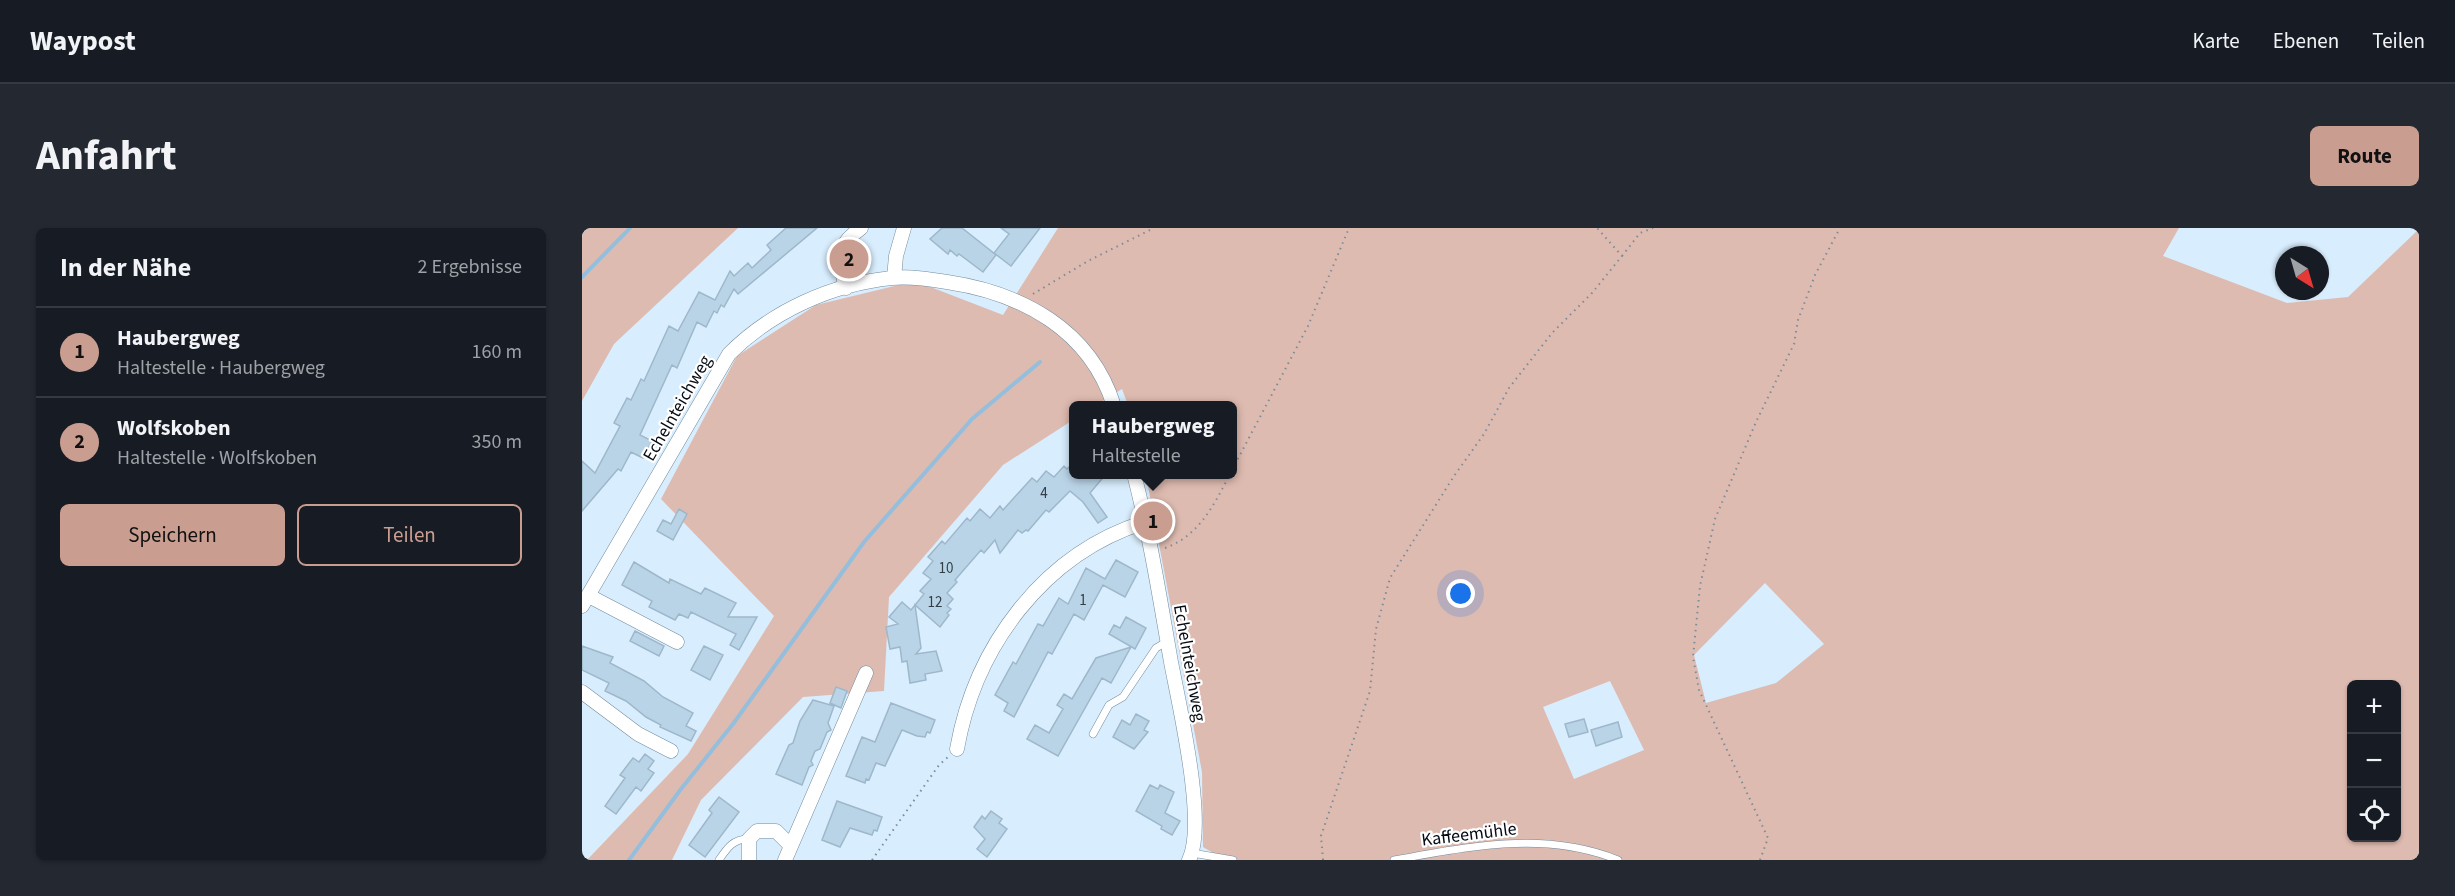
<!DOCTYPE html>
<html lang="de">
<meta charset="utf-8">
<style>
body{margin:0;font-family:"Source Sans 3",sans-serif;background:#242831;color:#f1f3f6}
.controls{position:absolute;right:18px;bottom:18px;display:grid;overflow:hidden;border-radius:9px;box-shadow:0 2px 4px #0004}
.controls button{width:54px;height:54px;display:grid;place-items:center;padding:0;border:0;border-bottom:2px solid #363941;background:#171b24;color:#f1f3f6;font:30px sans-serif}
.compass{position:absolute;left:1693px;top:18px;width:54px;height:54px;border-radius:50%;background:#171b24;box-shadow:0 2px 4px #0004;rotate:143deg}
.you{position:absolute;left:879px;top:366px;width:21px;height:21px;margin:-15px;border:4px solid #fff;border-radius:50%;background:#1a73e8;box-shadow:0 0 0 9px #1a73e833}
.badge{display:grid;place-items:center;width:39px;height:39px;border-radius:50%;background:#ca9d91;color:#111;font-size:20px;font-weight:700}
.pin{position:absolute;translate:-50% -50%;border:3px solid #fff;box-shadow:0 2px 6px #0006}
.popup{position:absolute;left:487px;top:173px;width:168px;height:78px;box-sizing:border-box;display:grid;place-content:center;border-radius:9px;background:#171b24;filter:drop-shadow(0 2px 4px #0005);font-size:20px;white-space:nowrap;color:#9ea1a6}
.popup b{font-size:22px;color:#f1f3f6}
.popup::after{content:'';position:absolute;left:50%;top:100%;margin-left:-12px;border:12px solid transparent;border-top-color:#171b24}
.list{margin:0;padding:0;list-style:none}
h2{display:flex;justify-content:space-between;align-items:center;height:78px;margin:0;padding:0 24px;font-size:26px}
h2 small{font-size:20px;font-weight:400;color:#9ea1a6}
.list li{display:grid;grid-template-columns:39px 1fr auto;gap:18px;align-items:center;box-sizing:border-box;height:90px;padding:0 24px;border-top:2px solid #363941}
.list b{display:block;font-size:22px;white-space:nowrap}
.list p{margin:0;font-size:20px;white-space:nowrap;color:#9ea1a6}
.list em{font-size:20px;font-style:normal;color:#9ea1a6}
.actions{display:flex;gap:12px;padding:18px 24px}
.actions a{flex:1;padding:14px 0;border:2px solid #ca9d91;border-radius:9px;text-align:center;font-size:21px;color:#ca9d91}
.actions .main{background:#ca9d91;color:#111}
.icon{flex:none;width:33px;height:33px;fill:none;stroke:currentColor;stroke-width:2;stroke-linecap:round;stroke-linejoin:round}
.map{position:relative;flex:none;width:1837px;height:632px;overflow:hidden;border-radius:9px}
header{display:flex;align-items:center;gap:36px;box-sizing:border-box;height:84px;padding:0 30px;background:#171b24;border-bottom:2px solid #363941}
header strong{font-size:28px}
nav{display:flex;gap:33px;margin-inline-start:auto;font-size:21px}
.intro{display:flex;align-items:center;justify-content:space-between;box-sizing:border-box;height:144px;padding:0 36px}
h1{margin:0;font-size:42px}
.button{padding:15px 27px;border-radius:9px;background:#ca9d91;color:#111;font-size:21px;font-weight:700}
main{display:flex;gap:36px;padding:0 36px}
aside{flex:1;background:#171b24;border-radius:9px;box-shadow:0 2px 4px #0004}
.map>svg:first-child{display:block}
.green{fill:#debbb1;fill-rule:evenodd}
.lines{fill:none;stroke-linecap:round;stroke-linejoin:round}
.stream{stroke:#95bedc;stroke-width:4}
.building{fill:#bad4e7;stroke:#9eb7ca;stroke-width:1.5}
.service-casing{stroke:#738c9d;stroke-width:8}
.minor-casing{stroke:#738c9d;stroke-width:15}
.path{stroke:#7d8c98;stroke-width:2;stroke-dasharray:1.5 4.5;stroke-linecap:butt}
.service{stroke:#fff;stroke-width:7}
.minor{stroke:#fff;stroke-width:14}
.labels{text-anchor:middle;stroke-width:4.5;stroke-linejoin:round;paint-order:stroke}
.number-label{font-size:15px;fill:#323e48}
.street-label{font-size:18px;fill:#050c13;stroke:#fff}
</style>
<header>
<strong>Waypost</strong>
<nav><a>Karte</a><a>Ebenen</a><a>Teilen</a></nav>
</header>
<div class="intro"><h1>Anfahrt</h1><a class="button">Route</a></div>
<main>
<aside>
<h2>In der Nähe<small>2 Ergebnisse</small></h2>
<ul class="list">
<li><span class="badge">1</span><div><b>Haubergweg</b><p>Haltestelle · Haubergweg</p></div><em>160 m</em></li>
<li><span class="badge">2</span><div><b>Wolfskoben</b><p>Haltestelle · Wolfskoben</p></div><em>350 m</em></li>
</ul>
<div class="actions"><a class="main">Speichern</a><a>Teilen</a></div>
</aside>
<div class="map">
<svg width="1837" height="632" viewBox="0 0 1837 632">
<rect width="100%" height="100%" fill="#d8edfd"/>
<!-- green -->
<path class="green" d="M0,0H156L32,116L0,173Z
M476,0H1597L1581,28L1705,75L1766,69L1837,1V632H643L621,619L620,544L564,247L650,246V178L546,177L540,161L514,177L492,178L491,192L421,237L307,369L302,463L221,469L119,572L90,632H5L106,526L192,388L79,271L155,128L234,77L333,53L421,87ZM1183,355L1242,416L1194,455L1124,475L1112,427ZM1028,453L1062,522L992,551L961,479ZM1770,457H1814V610H1770Z"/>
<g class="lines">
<!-- stream -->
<path class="stream" d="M0,49L48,0
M47,632L99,561L151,496L282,314L390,191L458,134"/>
</g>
<!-- building -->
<path class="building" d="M204,0H235L156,66L152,61L142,79L139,77L135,85L132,83L124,99L115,94L95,140L90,137L58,207L70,213L61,230L49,224L39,243L36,241L0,283V233L13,245L38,198L32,195L45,170L49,172L59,151L62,153L87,98L96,103L117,64L133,72L148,43L152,48L166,35L170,40L189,22L185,17Z
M360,0H380L414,27L401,44L377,26L375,28L368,22L366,26L348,11Z
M419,0H458L429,38L412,25L427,6Z
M492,234V246H524L508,265L525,289L516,295L501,274L488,263L467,284L464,282L446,303L444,302L440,305L436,302L418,325L413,312L402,325L399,322L373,352L375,354L365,365L371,371L365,378L369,381L365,385L367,387L358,399L333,377L339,420L334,426L354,423L360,443L343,446L344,452L328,455L325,433L320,434L318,419L308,421L304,399L316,396L307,389L320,374L329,382L342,366L338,363L349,351L341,345L351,333L346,329L360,313L363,316L385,290L388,293L398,281L408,290L418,278L421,282L450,250L455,254L464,243L472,249L482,238L485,241Z
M97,281L105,286L91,312L75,303L81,292L89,296Z
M534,332L556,344L543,369L521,357L502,392L492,386L470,426L466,424L432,489L422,483L426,475L413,467L431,434L434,436L456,396L461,398L477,370L486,376L504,340L523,351Z
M52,334L87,355L88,351L119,366L123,360L154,375L146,389H175L157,422L148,417L154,406L109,384L106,390L97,386L93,392L67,379L70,373L40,357Z
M544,389L564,400L553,421L527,406L532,397L538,400Z
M53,403L82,418L77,428L48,413Z
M0,418L31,429L28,435L62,453L81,469L111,485L104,498L114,503L109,513L78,499L79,497L64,489L44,473L23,463L27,455L0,442Z
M122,418L141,427L128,452L109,442Z
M549,419L529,455L520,450L476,528L445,511L453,497L467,505L481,481L475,477L482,466L490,471L514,430Z
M254,459L265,463L259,480L248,475Z
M231,472L252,478L246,495L249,502L245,504L238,521L233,523L229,533L231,537L227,539L220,557L194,546L207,517L211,515L218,493Z
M309,475L353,492L348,505L345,504L343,509L335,508L320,502L303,538L294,535L287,552L284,551L283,555L264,548L280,509L293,514Z
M554,486L567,493L562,502L566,504L552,521L531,509L540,492L548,497Z
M1002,491L1006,504L987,509L983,496Z
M1036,494L1040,509L1014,518L1009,502Z
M63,526L72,533L66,541L72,545L59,563L54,559L34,586L23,578L43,550L38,547L51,530L57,534Z
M568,557L576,561L578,557L592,564L583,585L598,593L590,607L579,601L580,598L554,583Z
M137,569L157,584L123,629L107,617L130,585L127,582Z
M255,573L300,589L295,603L292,602L290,607L268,600L258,619L240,612Z
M409,583L420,591L417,595L425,601L405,629L395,621L403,611L392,599L400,588L403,591Z"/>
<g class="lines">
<defs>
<path id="service" d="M511,506L527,477L541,469L574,420L586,413
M610,625L651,632
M137,632C145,620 152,610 167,611
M812,632C887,619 962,602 1036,632"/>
<path id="minor" d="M312,50L314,28L322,0
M264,60C257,31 252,19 279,0
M552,246C568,308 578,371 589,434C597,477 625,595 607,632
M7,368L95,414
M0,378L147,126C190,83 250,56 310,50C328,48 347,51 365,54C439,65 508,101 532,178
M0,464L56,506L89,523
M375,521C393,419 461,326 563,294
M167,632V611L175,603H194L208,617
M203,632L284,445"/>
</defs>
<!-- service casing -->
<use href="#service" class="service-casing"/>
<!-- minor casing -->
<use href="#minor" class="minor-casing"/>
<!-- path -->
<path class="path" d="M1040,28L1058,5L1071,0
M451,66L506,33L572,0
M650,242L726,98L767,0
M583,320C617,308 632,277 648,246
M290,632L357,537L366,529
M741,632L739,608L788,463L794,401L808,350L872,248L902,206L927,160L970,105L1010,65L1040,28L1015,0
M1178,632L1186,610L1117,462L1111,429L1118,358L1133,291L1174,194L1212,116L1216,92L1233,47L1258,0"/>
<!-- service -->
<use href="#service" class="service"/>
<!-- minor -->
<use href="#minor" class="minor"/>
</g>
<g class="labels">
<!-- number labels -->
<g class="number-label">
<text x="462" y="270">4</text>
<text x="364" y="345">10</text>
<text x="501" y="377">1</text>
<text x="353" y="379">12</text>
</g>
<!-- street labels -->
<g class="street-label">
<text transform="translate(95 180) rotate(-60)" y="6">Echelnteichweg</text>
<text transform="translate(608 435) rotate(80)" y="6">Echelnteichweg</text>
<text transform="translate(887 606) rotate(-7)" y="6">Kaffeemühle</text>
</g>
</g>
</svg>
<div class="controls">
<button>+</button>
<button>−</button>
<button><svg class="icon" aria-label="locate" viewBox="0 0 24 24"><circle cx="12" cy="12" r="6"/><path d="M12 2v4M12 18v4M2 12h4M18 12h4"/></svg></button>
</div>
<svg class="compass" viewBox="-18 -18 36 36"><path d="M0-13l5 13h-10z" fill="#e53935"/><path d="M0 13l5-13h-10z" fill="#9ea1a6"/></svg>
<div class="you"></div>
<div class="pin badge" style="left:571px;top:293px">1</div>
<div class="popup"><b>Haubergweg</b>Haltestelle</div>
<div class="pin badge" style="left:267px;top:31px">2</div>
</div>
</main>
